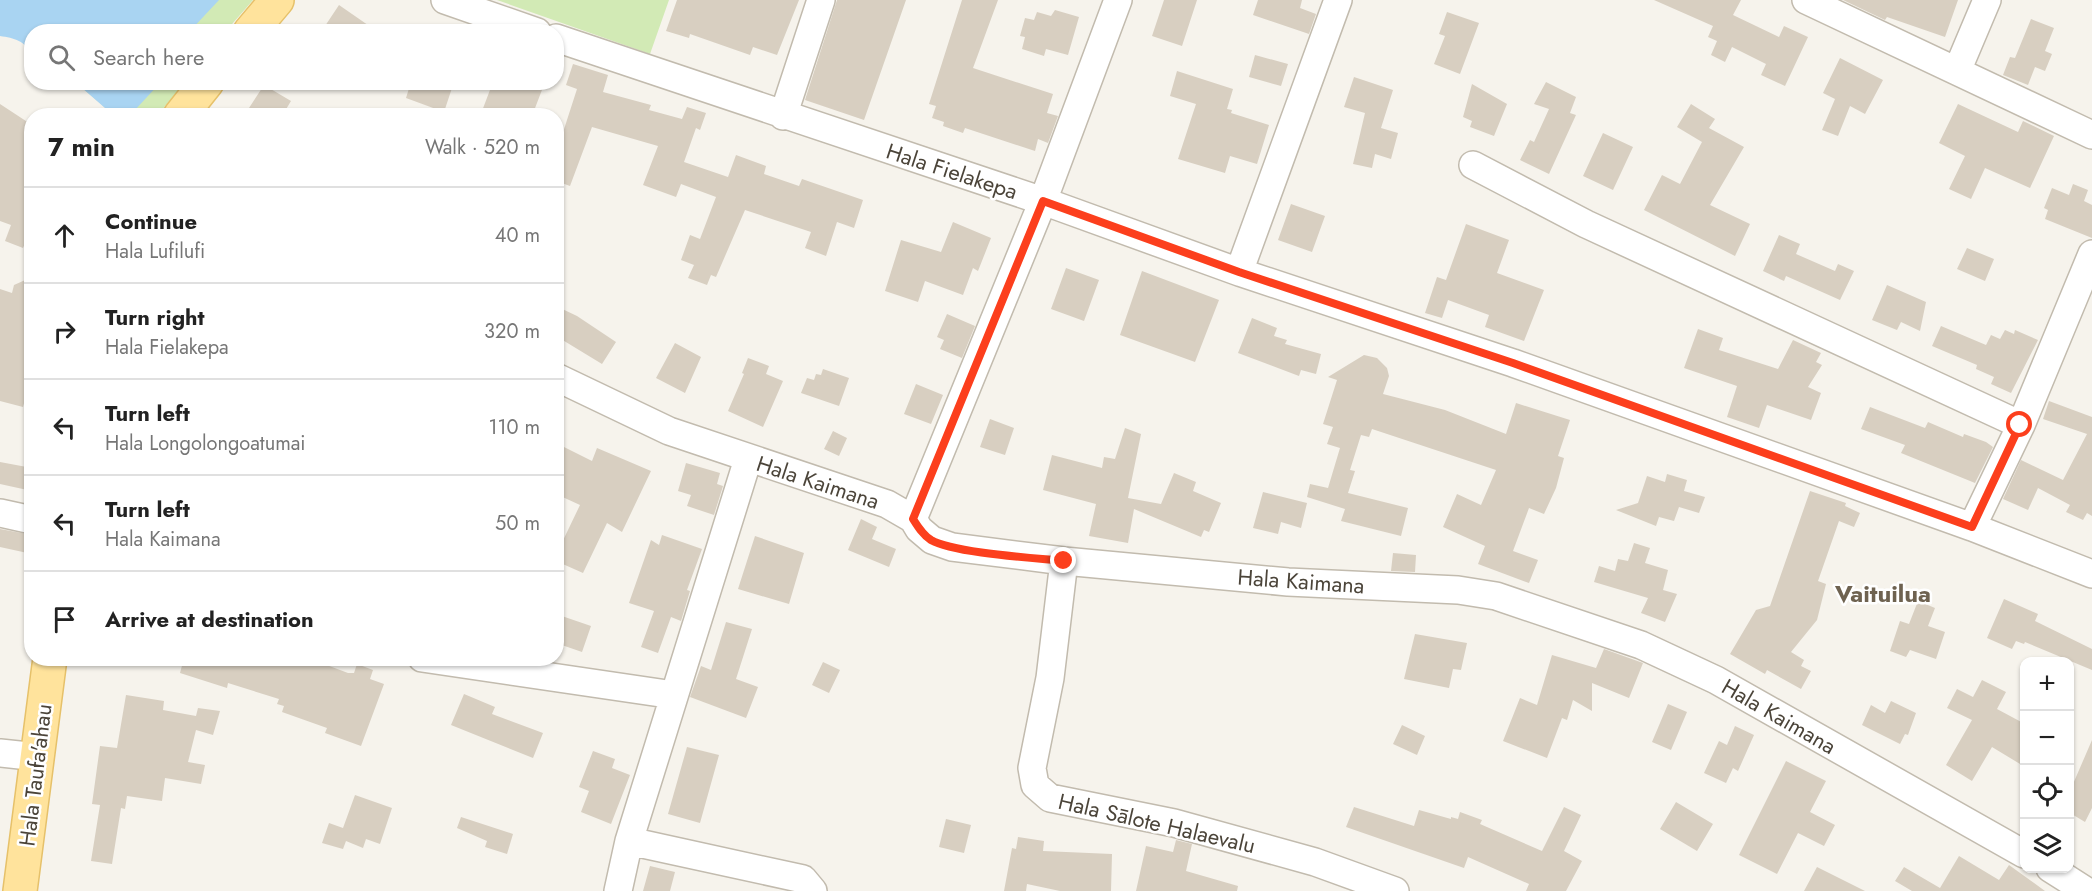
<!DOCTYPE html>
<meta charset="utf-8">
<style>
body{margin:0;font-family:Jost,sans-serif;background:#f2f2f2;color:#222}
.controls{position:absolute;right:18px;bottom:18px;display:grid;overflow:hidden;border-radius:12px;box-shadow:0 2px 4px #0004}
.controls button{width:54px;height:54px;display:grid;place-items:center;padding:0;border:0;border-bottom:2px solid #e0e0e0;background:#fff;color:#222;font:30px sans-serif}
.stop{position:absolute;width:18px;height:18px;margin:-14px;border:4px solid #fc3f1d;border-radius:50%;background:#fff}
.stop.end{background:#fc3f1d;border-color:#fff;box-shadow:0 2px 6px #0008}
.list{margin:0;padding:0;list-style:none}
h2{display:flex;justify-content:space-between;align-items:center;height:78px;margin:0;padding:0 24px;font-size:26px}
h2 small{font-size:20px;font-weight:400;color:#767676}
.list li{display:grid;grid-template-columns:39px 1fr auto;gap:18px;align-items:center;box-sizing:border-box;height:96px;padding:0 24px;border-top:2px solid #e0e0e0}
.list b{display:block;font-size:22px;white-space:nowrap}
.list p{margin:0;font-size:20px;white-space:nowrap;color:#767676}
.list em{font-size:20px;font-style:normal;color:#767676}
.icon{flex:none;width:33px;height:33px;fill:none;stroke:currentColor;stroke-width:2;stroke-linecap:round;stroke-linejoin:round}
.map{position:relative;flex:none;width:2092px;height:891px;overflow:hidden}
.search{position:absolute;background:#fff;box-shadow:0 2px 4px #0004;left:24px;top:24px;width:540px;height:66px;display:flex;align-items:center;gap:15px;box-sizing:border-box;padding:0 21px;border-radius:24px;color:#767676;font-size:22px}
.panel{position:absolute;background:#fff;box-shadow:0 2px 4px #0004;left:24px;top:108px;width:540px;height:558px;border-radius:24px}
.map>svg:first-child{display:block}
.green{fill:#d2eab5}
.water{fill:#a9d4f2}
.building{fill:#d8cfc1}
.lines{fill:none;stroke-linecap:round;stroke-linejoin:round}
.minor-casing{stroke:#c2bbae;stroke-width:30}
.major-casing{stroke:#e6c16a;stroke-width:36}
.minor{stroke:#fff;stroke-width:27}
.major{stroke:#ffe39c;stroke-width:33}
.route{stroke:#fc3f1d;stroke-width:8}
.labels{text-anchor:middle;stroke-width:5;stroke-linejoin:round;paint-order:stroke}
.street-label{font-size:22px;fill:#4b4439;stroke:#fff}
.neighbourhood-label{font-size:24px;font-weight:bold;fill:#6e6250;stroke:#fff}
</style>
<div class="map">
<svg width="2092" height="891" viewBox="0 0 2092 891">
<rect width="100%" height="100%" fill="#f6f3ec"/>
<!-- green -->
<path class="green" d="M183,0H253L226,31L152,32Z
M497,0H669L650,54Z
M86,82L184,83L157,116L114,115L81,87Z"/>
<!-- water -->
<path class="water" d="M0,0H219L190,31L32,32L31,55C26,41 14,38 0,36Z
M60,83H160L134,111L113,115L81,87Z"/>
<!-- building -->
<path class="building" d="M677,0H799L777,55L753,47L750,55L690,34L689,38L666,31Z
M837,0H906L864,120L805,100Z
M962,0H998L973,68L1053,94L1047,113L1058,116L1048,143L1038,139L1035,151L965,128L963,133L943,126L944,122L932,118L936,106L929,104Z
M1164,0H1197L1182,46L1152,36Z
M1258,0H1302L1300,8L1316,14L1309,34L1253,15Z
M1654,0H1741L1733,15L1779,37L1784,26L1808,37L1785,86L1761,75L1766,64L1732,47L1725,62L1711,55L1717,41L1708,37L1713,26Z
M1843,0H1958L1945,37L1887,17L1885,20Z
M339,5L378,32H321Z
M1055,10L1079,17L1068,55L1046,49L1044,56L1022,49L1025,37L1020,36L1025,18L1034,20L1037,12L1051,16Z
M1447,12L1479,23L1460,74L1434,64L1445,36L1439,34Z
M2031,19L2054,28L2045,51L2052,54L2045,71L2035,67L2028,85L2003,75L2010,57L2015,58Z
M1255,55L1288,64L1281,86L1249,77Z
M1840,58L1883,80L1865,114L1850,106L1838,136L1822,130L1835,99L1823,93Z
M573,64L608,75L603,92L651,105L649,110L682,119L687,107L706,113L700,130L696,128L684,162L728,177L736,155L766,166L764,174L799,186L802,179L863,200L854,228L837,222L826,256L805,248L811,232L745,210L716,277L711,275L707,285L688,278L694,265L681,260L690,235L700,239L716,197L681,184L676,197L643,185L658,146L592,127L570,186L556,181V154L577,89L566,85Z
M1177,71L1233,89L1227,109L1232,110L1231,113L1269,125L1257,164L1230,156L1225,173L1178,159L1196,104L1170,96Z
M1354,77L1393,90L1381,128L1398,133L1391,159L1375,154L1372,168L1353,164L1365,113L1344,107Z
M411,82H454L444,112L406,98Z
M493,82H545L532,116H495L482,111Z
M1546,82L1576,97L1570,113L1576,115L1549,174L1520,160L1530,140L1534,142L1549,109L1534,104Z
M1472,84L1507,104L1494,136L1470,127L1472,121L1463,117Z
M264,85L291,101L282,116H261L249,108Z
M0,104L32,125V227L23,248L5,241L11,225L0,221Z
M1691,104L1715,119L1709,128L1744,147L1710,205L1750,224L1735,256L1644,210L1662,175L1680,184L1702,142L1677,127Z
M1958,104L2018,132L2023,121L2054,136L2030,188L1985,168L1971,199L1949,189L1965,156L1939,143Z
M1603,133L1633,147L1613,190L1583,176Z
M2073,184L2088,190L2084,201L2092,205V238L2045,219L2048,210L2044,208L2052,188L2069,195Z
M1291,204L1325,216L1312,252L1278,240Z
M953,222L991,238L978,271L973,268L963,295L925,281L918,302L885,291L901,240L941,252Z
M1466,224L1509,240L1497,273L1544,290L1524,341L1485,327L1489,315L1448,300L1442,318L1425,313L1437,277L1446,280Z
M1779,235L1800,244L1796,254L1835,271L1838,264L1854,271L1840,300L1786,276L1784,281L1763,271Z
M1967,248L1994,259L1985,281L1957,269Z
M1066,268L1099,280L1084,321L1051,309Z
M1142,271L1219,300L1195,362L1120,335Z
M32,277V374L23,407L0,401V289L12,293L14,285Z
M1887,285L1926,302L1920,331L1901,322L1897,330L1872,320Z
M556,306L577,316L616,342L602,364L556,336Z
M947,314L975,326L962,358L940,349L944,340L937,337Z
M1252,318L1277,328L1274,336L1287,340L1285,344L1321,354L1316,374L1301,370L1299,376L1238,353Z
M1941,326L1986,345L1991,335L2000,339L2005,330L2014,334L2015,330L2038,340L2011,393L1991,384L1994,377L1976,369L1977,365L1932,346Z
M1698,329L1723,338L1719,350L1778,369L1793,340L1821,353L1816,362L1822,365L1808,387L1821,393L1811,420L1767,405L1759,428L1727,417L1737,386L1684,368Z
M675,343L701,357L685,393L656,378Z
M1364,355L1377,358L1387,368L1389,376L1383,394L1445,410L1506,434L1516,403L1570,420L1558,456L1564,458L1556,488L1544,514L1529,508L1513,551L1538,560L1529,583L1478,564L1485,546L1443,527L1457,494L1481,505L1496,470L1372,429L1369,437L1361,435L1350,470L1355,471L1348,493L1408,508L1401,536L1341,521L1345,509L1307,497L1310,484L1328,488L1340,448L1327,444L1333,427L1323,424L1337,380L1328,377Z
M748,358L769,366L766,374L783,381L763,427L728,411L744,374L742,373Z
M823,369L849,378L839,406L801,393L807,378L814,380L816,374L821,375Z
M916,384L943,395L931,424L904,414Z
M2049,401L2092,417V516L2087,513L2083,520L2066,512L2070,505L2038,488L2028,510L2003,499L2021,460L2063,480L2087,434L2043,419Z
M1870,407L1925,428L1928,422L1963,437L1964,434L1986,442L1993,447L1975,483L1901,453L1905,445L1861,429Z
M990,419L1014,428L1005,455L980,447Z
M1125,428L1141,434L1128,498L1161,504L1174,473L1196,482L1193,491L1221,503L1209,532L1204,530L1201,537L1134,509L1128,543L1089,536L1096,504L1043,490L1052,455L1102,468L1104,457L1115,459Z
M833,431L847,438L839,456L824,449Z
M556,443L592,461L597,448L651,471L622,532L607,523L583,573L556,561V555L580,505L556,494Z
M0,462L32,468V491L0,484Z
M686,463L720,473L717,484L723,486L714,515L687,506L691,495L678,491Z
M1667,474L1687,480L1684,491L1705,497L1699,513L1679,507L1674,521L1659,517L1656,526L1616,510L1638,503L1647,476L1665,482Z
M1810,491L1846,503L1845,506L1860,513L1854,527L1839,521L1818,581L1826,584L1817,620L1791,652L1804,660L1801,666L1811,671L1801,689L1767,670L1765,674L1730,654L1756,610L1770,606Z
M1263,492L1307,503L1301,528L1281,522L1278,534L1253,528Z
M861,519L877,527L872,539L896,549L889,567L848,550Z
M0,529L32,535V554L0,547Z
M662,535L702,549L687,590L690,591L681,621L671,617L658,653L641,647L654,611L629,603L651,540L659,545Z
M755,536L804,553L789,604L738,589Z
M1634,543L1650,548L1645,563L1668,570L1663,590L1677,594L1665,622L1641,613L1648,598L1594,582L1599,566L1615,571L1618,559L1628,561Z
M1393,553L1416,555L1415,572L1391,571Z
M2004,599L2038,614L2035,621L2092,649V670L2025,642L2024,644L2016,641L2012,649L1987,638Z
M1918,601L1935,608L1928,626L1945,632L1936,659L1910,650L1906,657L1890,651L1900,621L1909,624Z
M556,614L591,626L582,652L556,643Z
M726,622L752,629L736,679L758,687L746,718L690,697L701,666L711,670Z
M1415,634L1467,643L1461,670L1453,669L1449,688L1404,679Z
M1604,649L1643,663L1629,698L1592,683V711L1573,700L1567,720L1562,718L1547,758L1503,741L1520,698L1537,705L1552,655L1596,668Z
M184,658H308L348,673H354L357,664L373,670L370,679L384,684L361,746L325,733L327,728L282,712L284,706L277,704L279,699L228,683L227,688L180,673Z
M823,662L840,670L829,693L812,685Z
M1982,680L2006,692L1997,709L2025,724V767L1992,747L1972,781L1946,765L1972,720L1947,708L1957,689L1973,697Z
M464,694L495,707L492,714L543,733L533,758L451,725Z
M126,695L164,701L163,710L196,716L198,708L220,711L213,735L196,730L188,762L205,765L201,784L165,778L162,801L127,796L125,809L121,808L112,864L91,861L100,805L92,804L100,746L117,748Z
M1891,701L1916,713L1908,735L1905,734L1900,744L1862,725L1871,705L1885,713Z
M1668,704L1687,712L1671,750L1652,742Z
M1402,725L1425,736L1417,755L1393,744Z
M1735,726L1754,735L1738,771L1733,768L1726,783L1704,773L1719,741L1727,745Z
M2092,740V808L2085,822L2070,813V791Z
M687,747L719,755L700,823L668,814Z
M593,751L615,759L612,768L630,775L611,824L581,812L589,791L579,787Z
M1786,761L1826,781L1810,812L1835,825L1824,846L1798,833L1777,874L1739,855Z
M355,795L392,808L380,844L366,839L363,848L346,841L343,849L322,843L329,823L343,828Z
M1676,802L1713,824L1697,851L1660,829Z
M1354,807L1414,826L1419,810L1451,819V817L1458,819L1460,812L1482,820L1480,824L1542,851L1564,807L1581,815L1564,851L1582,861L1566,891H1526L1529,884L1468,857L1464,868L1346,827Z
M461,817L513,834L507,854L485,847L487,841L457,828Z
M946,819L971,825L964,853L939,847Z
M1018,837L1044,841L1043,851L1112,854L1111,891H1060L1027,884L1026,891H1004L1012,848L1016,849Z
M1176,840L1192,844L1186,871L1238,886L1237,891H1136L1146,846L1173,852Z
M1959,856L1999,880L2009,865L2045,891H1912L1895,881L1904,867L1940,888Z
M650,866L675,872L670,891H643Z
M1817,867L1865,891H1804Z"/>
<g class="lines">
<defs>
<path id="minor" d="M445,0L537,32
M1806,0L2092,135
M556,38L1043,201L1239,272L1513,363L1972,527L2092,574
M1957,71L1987,0
M783,116L821,0
M1473,165L1586,224L2021,425
M1239,272L1338,0
M556,377L669,431L887,504L913,519L919,529L932,540L952,547L1064,561L1288,582L1458,590L1496,596L1641,645L1716,680L2024,854
M0,513L32,520
M913,519L1043,201L1118,0
M1972,527L2021,425L2092,254
M1064,561L1050,678L1032,768L1035,785L1050,798L1174,823L1315,862L1395,891
M422,658L674,695
M0,753L38,757
M629,841L803,879L813,891
M2050,868L2086,891
M618,891L629,841L748,459"/>
<path id="major" d="M250,32L277,0
M180,116L207,82
M20,891L50,658"/>
</defs>
<!-- minor casing -->
<use href="#minor" class="minor-casing"/>
<!-- major casing -->
<use href="#major" class="major-casing"/>
<!-- minor -->
<use href="#minor" class="minor"/>
<!-- major -->
<use href="#major" class="major"/>
</g>
<g class="lines">
<!-- route -->
<path class="route" d="M1064,561C1035,558 953,553 931,540C923,535 918,527 913,519L1043,201L1239,272L1513,363L1972,527L2020,425"/>
</g>
<g class="labels">
<!-- street labels -->
<g class="street-label">
<text transform="translate(952 171) rotate(18)" y="8">Hala Fielakepa</text>
<text transform="translate(818 482) rotate(18)" y="8">Hala Kaimana</text>
<text transform="translate(1301 581) rotate(4)" y="8">Hala Kaimana</text>
<text transform="translate(1779 716) rotate(30)" y="8">Hala Kaimana</text>
<text transform="translate(35 775) rotate(-83)" y="8">Hala Taufa'ahau</text>
<text transform="translate(1157 823) rotate(13)" y="8">Hala Sālote Halaevalu</text>
</g>
<!-- neighbourhood labels -->
<g class="neighbourhood-label">
<text x="1883" y="602">Vaituilua</text>
</g>
</g>
</svg>
<div class="controls">
<button>+</button>
<button>−</button>
<button><svg class="icon" aria-label="locate" viewBox="0 0 24 24"><circle cx="12" cy="12" r="6"/><path d="M12 2v4M12 18v4M2 12h4M18 12h4"/></svg></button>
<button><svg class="icon" aria-label="layers" viewBox="0 0 24 24"><path d="M12 4l9 5-9 5-9-5zM3 14l9 5 9-5"/></svg></button>
</div>
<div class="stop" style="left:2020px;top:425px"></div>
<div class="stop end" style="left:1064px;top:561px"></div>
<div class="search"><svg class="icon" aria-label="search" viewBox="0 0 24 24"><circle cx="10" cy="10" r="6"/><path d="M15 15l6 6"/></svg>Search here</div>
<section class="panel">
<h2>7 min<small>Walk · 520 m</small></h2>
<ul class="list">
<li><svg class="icon" aria-label="ahead" viewBox="0 0 24 24"><path d="M12 20V5M6 11l6-6 6 6"/></svg><div><b>Continue</b><p>Hala Lufilufi</p></div><em>40 m</em></li>
<li><svg class="icon" aria-label="right" viewBox="0 0 24 24"><path d="M7 20v-9h11M14 6l5 5-5 5"/></svg><div><b>Turn right</b><p>Hala Fielakepa</p></div><em>320 m</em></li>
<li><svg class="icon" aria-label="left" viewBox="0 0 24 24"><path d="M17 20v-9H6M10 6l-5 5 5 5"/></svg><div><b>Turn left</b><p>Hala Longolongoatumai</p></div><em>110 m</em></li>
<li><svg class="icon" aria-label="left" viewBox="0 0 24 24"><path d="M17 20v-9H6M10 6l-5 5 5 5"/></svg><div><b>Turn left</b><p>Hala Kaimana</p></div><em>50 m</em></li>
<li><svg class="icon" aria-label="arrive" viewBox="0 0 24 24"><path d="M6 21V4h12l-3 4 3 4H6"/></svg><div><b>Arrive at destination</b></div></li>
</ul>
</section>
</div>
